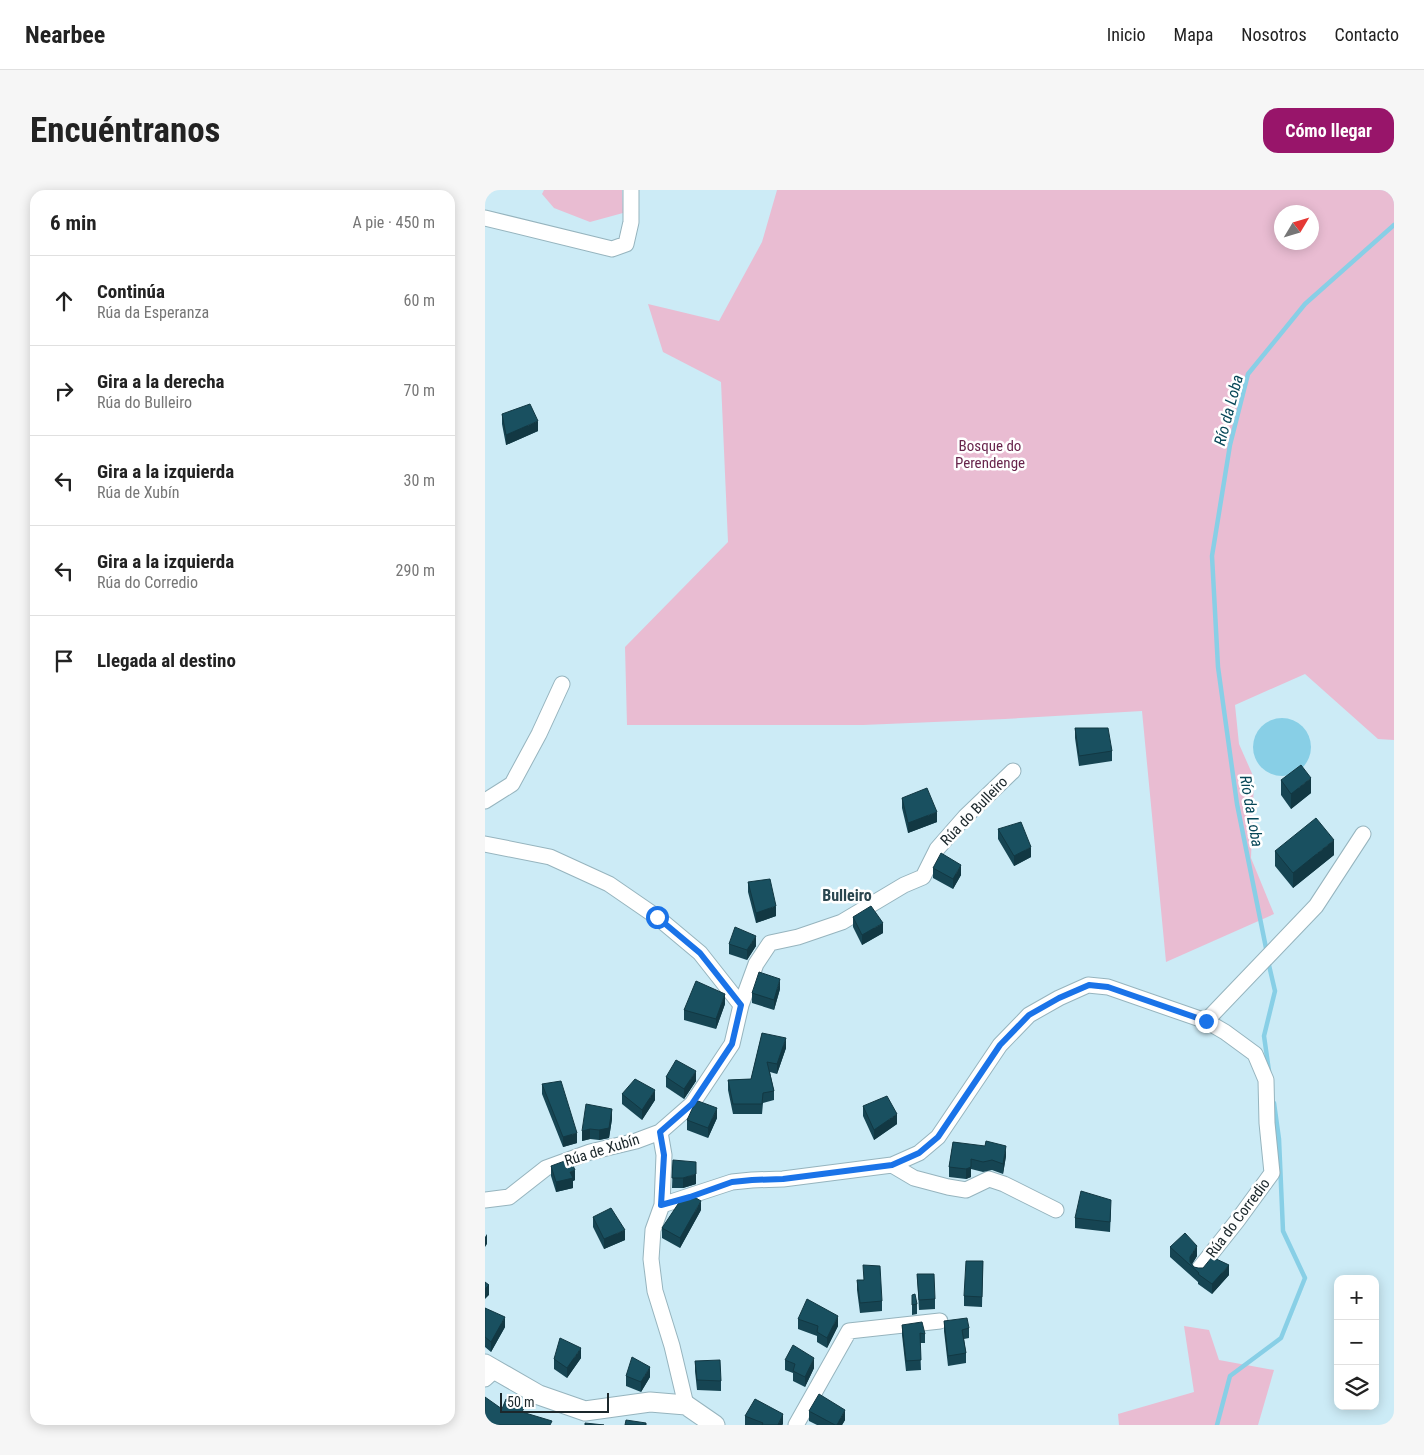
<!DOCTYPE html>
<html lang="es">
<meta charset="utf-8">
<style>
body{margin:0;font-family:"Roboto Condensed",sans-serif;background:#f6f6f6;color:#222}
.controls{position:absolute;right:15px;bottom:15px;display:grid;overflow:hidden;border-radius:10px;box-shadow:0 2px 12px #0003}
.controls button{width:45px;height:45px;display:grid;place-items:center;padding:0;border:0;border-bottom:1px solid #e0e0e0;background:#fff;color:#222;font:25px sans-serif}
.compass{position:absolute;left:789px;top:15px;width:45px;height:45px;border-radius:50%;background:#fff;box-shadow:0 2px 12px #0003;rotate:52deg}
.scale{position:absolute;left:15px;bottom:12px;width:109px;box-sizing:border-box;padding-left:5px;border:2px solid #1b272b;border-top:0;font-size:14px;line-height:18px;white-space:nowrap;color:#1b272b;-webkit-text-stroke:4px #fff;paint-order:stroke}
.stop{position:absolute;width:15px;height:15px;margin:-11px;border:4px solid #1a73e8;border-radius:50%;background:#fff}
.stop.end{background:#1a73e8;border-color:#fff;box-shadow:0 1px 5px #0008}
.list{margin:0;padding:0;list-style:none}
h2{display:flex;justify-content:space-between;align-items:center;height:65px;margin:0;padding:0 20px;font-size:21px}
h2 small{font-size:16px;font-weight:400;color:#767676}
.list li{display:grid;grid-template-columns:32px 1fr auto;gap:15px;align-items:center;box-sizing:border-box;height:90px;padding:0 20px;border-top:1px solid #e0e0e0}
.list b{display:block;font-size:19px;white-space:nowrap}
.list p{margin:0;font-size:16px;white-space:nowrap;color:#767676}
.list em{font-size:16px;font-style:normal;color:#767676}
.icon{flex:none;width:28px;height:28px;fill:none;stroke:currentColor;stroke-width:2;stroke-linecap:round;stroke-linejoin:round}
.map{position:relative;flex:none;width:909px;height:1235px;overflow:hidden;border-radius:15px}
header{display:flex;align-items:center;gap:30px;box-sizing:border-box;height:70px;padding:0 25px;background:#fff;border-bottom:1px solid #e0e0e0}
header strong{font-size:24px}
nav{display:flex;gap:28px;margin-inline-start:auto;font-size:18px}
.intro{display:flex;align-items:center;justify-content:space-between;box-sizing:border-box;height:120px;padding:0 30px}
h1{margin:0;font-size:35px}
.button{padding:12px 22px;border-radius:15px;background:#98156a;color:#fff;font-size:18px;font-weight:700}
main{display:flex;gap:30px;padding:0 30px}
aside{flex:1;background:#fff;border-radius:15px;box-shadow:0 2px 12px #0003}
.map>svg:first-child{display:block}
.green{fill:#e9bcd2;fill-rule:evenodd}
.water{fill:#88cfe6}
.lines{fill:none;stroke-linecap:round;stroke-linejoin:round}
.stream{stroke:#88cfe6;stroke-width:4.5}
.minor-casing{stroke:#96b4be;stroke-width:17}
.tertiary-casing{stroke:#96b4be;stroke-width:21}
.minor{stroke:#fff;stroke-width:15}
.tertiary{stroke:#fff;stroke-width:19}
.wall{fill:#164553}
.shaded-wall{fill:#123843}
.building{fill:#195060;stroke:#123843}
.route{stroke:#1a73e8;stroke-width:6}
.labels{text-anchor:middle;stroke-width:5;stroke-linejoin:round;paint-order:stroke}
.park-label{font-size:15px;fill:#68254c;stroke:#fff}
.street-label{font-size:15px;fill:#1b272b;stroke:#fff}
.water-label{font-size:16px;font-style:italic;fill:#074758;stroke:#fff}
.neighbourhood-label{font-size:16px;font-weight:bold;fill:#2b464f;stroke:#fff}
</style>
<header>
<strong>Nearbee</strong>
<nav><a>Inicio</a><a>Mapa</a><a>Nosotros</a><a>Contacto</a></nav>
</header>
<div class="intro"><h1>Encuéntranos</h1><a class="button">Cómo llegar</a></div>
<main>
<aside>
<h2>6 min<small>A pie · 450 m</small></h2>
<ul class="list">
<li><svg class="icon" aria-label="ahead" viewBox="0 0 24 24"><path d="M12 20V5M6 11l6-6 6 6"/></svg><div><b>Continúa</b><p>Rúa da Esperanza</p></div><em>60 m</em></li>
<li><svg class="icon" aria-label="right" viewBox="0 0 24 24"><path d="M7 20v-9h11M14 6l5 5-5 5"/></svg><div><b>Gira a la derecha</b><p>Rúa do Bulleiro</p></div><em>70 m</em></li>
<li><svg class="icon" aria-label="left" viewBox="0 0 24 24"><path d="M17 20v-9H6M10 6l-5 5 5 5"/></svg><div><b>Gira a la izquierda</b><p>Rúa de Xubín</p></div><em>30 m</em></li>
<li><svg class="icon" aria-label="left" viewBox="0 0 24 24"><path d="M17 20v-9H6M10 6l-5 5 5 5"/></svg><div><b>Gira a la izquierda</b><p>Rúa do Corredio</p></div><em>290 m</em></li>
<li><svg class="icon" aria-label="arrive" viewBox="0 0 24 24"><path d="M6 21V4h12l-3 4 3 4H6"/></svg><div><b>Llegada al destino</b></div></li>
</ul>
</aside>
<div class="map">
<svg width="909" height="1235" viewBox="0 0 909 1235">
<rect width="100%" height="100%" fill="#ccebf6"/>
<!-- green -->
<path class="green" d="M59,0H137L138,23L105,32L69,18L57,4Z
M292,0H909V550L893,549L820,484L750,515L754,554L769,588L766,668L789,724L681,772L657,521L520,529L378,535H142L140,457L243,352L236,192L178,162L163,114L234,131L277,52ZM826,22V52H796V22Z
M699,1136L724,1140L734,1170L789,1180L773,1235H634L633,1224L709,1202Z"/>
<!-- water -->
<path class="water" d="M768 557a29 29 0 1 1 58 0a29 29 0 1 1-58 0Z"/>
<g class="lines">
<!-- stream -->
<path class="stream" d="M782,763L752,614L733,477L727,366L745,255L763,184L820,114L909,35
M783,771L790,801L779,846L784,881
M732,1235L745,1186L796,1148L820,1088L798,1041L794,949L789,913"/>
<defs>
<path id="minor" d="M0,28L127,59L141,54L146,32V0
M0,611L27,594L54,544L77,494
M0,654L65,667L124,694L172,727L215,763L256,815
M721,831L831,716L878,644
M175,942L207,914L247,854L256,815L271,774L285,753L313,747L357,732L419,695L438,687L452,659L480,627L528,581
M407,975L429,988L463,997L481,1000L504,989L519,994L571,1020
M0,1010L24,1007L61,978L105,962L151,951L175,942L179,965L177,1015L168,1040L166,1069L170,1101L187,1156L201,1215
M177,1015L247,992L267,990L298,989L407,975L434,963L453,947L515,855L544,825L574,808L603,795L623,797L721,831L740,842L770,864L781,890L782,933L787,983L752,1031L714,1079
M0,1189L10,1180
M311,1235L364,1141L455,1131"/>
<path id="tertiary" d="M0,1174L54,1205L100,1221L165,1212L201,1215L230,1235"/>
</defs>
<!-- minor casing -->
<use href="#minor" class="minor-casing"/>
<!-- tertiary casing -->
<use href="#tertiary" class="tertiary-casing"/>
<!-- minor -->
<use href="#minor" class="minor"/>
<!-- tertiary -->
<use href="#tertiary" class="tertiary"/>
</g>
<!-- wall -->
<path class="wall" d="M17,224L53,241L21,255L17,234Z
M590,538L627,561V571L594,576L590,548Z
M796,590L826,603L806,619L796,605Z
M417,608L452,632L423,643L417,618Z
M513,639L546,667L529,676L513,649Z
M790,661L849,665L808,698L790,676Z
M448,678L476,685L468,699L448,688Z
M263,692L291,726L271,733L263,702Z
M368,727L398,743L377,755L368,737Z
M244,754L271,756L262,770L244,764Z
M295,799L289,820L267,813V803Z
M240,814L231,839L199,830V820Z
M277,843L301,858L292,884L285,882L289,901V910L278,913L277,924H248L243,900V890L266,889Z
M181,887L211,891L199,909L181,897Z
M57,894L92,953L78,957L57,904Z
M137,904L170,910L157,930L137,914Z
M378,916L412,934L389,950L378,926Z
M232,928L223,948L202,940V930Z
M127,929L124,948L114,950L105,949L97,951V941Z
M468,952L521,966L518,984L507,980L498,982L486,979V987L481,989L464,987V977Z
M188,970L211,994L198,998H187Z
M66,976L90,990L88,991V998L71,1002L66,986Z
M216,1020L195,1058L177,1048V1038Z
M626,1020L625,1042L590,1038V1028Z
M108,1027L140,1050L119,1059L108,1037Z
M685,1057L712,1066L707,1074L709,1077L744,1085L727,1104L713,1094V1092L685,1067Z
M498,1071L497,1117L479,1116V1106Z
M432,1084L450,1109V1119L434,1120Z
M372,1090L397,1111V1121L375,1123L372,1100Z
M427,1105L432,1114V1124L427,1125Z
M0,1118L20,1137L6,1162L0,1157Z
M313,1129L353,1136L342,1158L332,1152V1146L313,1139Z
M459,1131L484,1138V1148L479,1149L481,1163V1173L463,1176L459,1141Z
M417,1135L440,1144V1153H435L436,1180L421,1181L417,1145Z
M96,1168L82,1188L69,1179V1169Z
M300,1170L329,1178L320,1197L308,1191V1183L300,1180Z
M210,1171L236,1191V1201L212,1200L210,1181Z
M141,1186L165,1187L156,1202L141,1196Z
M324,1221L360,1230L357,1235H332L324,1231Z
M260,1226L298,1234L297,1235H260Z"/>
<!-- shaded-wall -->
<path class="shaded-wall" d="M53,231V241L21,255V245Z
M826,588V603L806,619V604Z
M452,622V632L423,643V633Z
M849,650V665L808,698V683Z
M546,657V667L529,676V666Z
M476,675V685L468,699V689Z
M291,716V726L271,733V723Z
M398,733V743L377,755V745Z
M271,746V756L262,770V760Z
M295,789V799L289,820V810Z
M240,804V814L231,839V829Z
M301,848V858L292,884V874Z
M211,881V891L199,909V899Z
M170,900V910L157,930V920Z
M232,918V928L223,948V938Z
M127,919V929L124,948L114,950V940Z
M412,924V934L389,950V940Z
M105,939V949L97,951V941Z
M92,943V953L78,957V947Z
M521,956V966L518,984V974Z
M486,969V987L481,989V979Z
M90,980V990L88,991V998L71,1002V992L85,982Z
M211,984V994L198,998V988Z
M216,1011V1020L195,1058V1048Z
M140,1040V1050L119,1059V1049Z
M2,1044V1054L0,1057V1047Z
M712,1056V1066L706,1076L705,1067Z
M744,1075V1085L727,1104V1094Z
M4,1095V1105L0,1109V1099Z
M353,1126V1136L342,1158V1148Z
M20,1127V1137L6,1162V1152Z
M96,1158V1168L82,1188V1178Z
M329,1168V1178L320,1197V1187Z
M165,1177V1187L156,1202V1192Z
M360,1220V1230L357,1235H352Z
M298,1224V1234L297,1235H293Z"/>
<!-- building -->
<path class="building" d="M45,214L53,231L21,245L17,224Z
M590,538H623L627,561L594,566Z
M816,575L826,588L806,604L796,590Z
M442,598L452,622L423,633L417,608Z
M831,628L849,650L808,683L790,661Z
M536,632L546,657L529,666L513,639Z
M456,663L476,675L468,689L448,678Z
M285,689L291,716L271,723L263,692Z
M386,716L398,733L377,745L368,727Z
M250,737L271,746L262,760L244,754Z
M274,782L295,789L289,810L267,803Z
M211,791L240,804L231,829L199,820Z
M277,843L301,848L292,874L282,872L289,901L278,903L277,914H248L243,890L266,889Z
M191,870L211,881L199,899L181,887Z
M150,889L170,900L157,920L137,904Z
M76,891L92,943L78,947L57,894Z
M402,906L412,924L389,940L378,916Z
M213,911L232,918L223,938L202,930L209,915Z
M101,914L127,919L124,938L114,940L105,939L97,941Z
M501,951L521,956L518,974L507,970L498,972L486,969V977L481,979L464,977L468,952L500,956Z
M85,969L90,980L85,982L88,988L71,992L66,976Z
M188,970L211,972V984L198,988H187Z
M596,1001L626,1010L625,1032L590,1028Z
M206,1005L216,1011L195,1048L177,1038L197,1008Z
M126,1018L140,1040L119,1049L108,1027Z
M700,1043L712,1056L705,1067V1072L709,1077L713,1078H718L727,1067L744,1075L727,1094L713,1084L714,1083L685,1057Z
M481,1071H498L497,1107L479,1106Z
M378,1075L395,1076L397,1111L375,1113L372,1090H379Z
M432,1084H449L450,1109L434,1110Z
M0,1092L4,1095L0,1099Z
M430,1104L432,1114L427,1115V1105Z
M322,1109L353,1126L342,1148L332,1142L333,1136L313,1129Z
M0,1118L20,1127L6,1152L0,1147Z
M482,1128L484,1138L477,1140L481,1163L463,1166L459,1131Z
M437,1132L440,1144L435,1143L436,1170L421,1171L417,1135Z
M75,1148L96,1158L82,1178L69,1169Z
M308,1155L329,1168L320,1187L308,1181L310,1174L300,1170Z
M147,1167L165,1177L156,1192L141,1186Z
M235,1170L236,1191L212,1190L210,1171Z
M334,1204L360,1220L352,1235H350L324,1221Z
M0,1207L17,1219L21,1209L39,1218L37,1222L67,1231L65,1235H3L0,1234Z
M270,1209L298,1224L293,1235H277L278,1233L260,1226Z
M141,1230L161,1233V1235H140Z
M100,1233L119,1235H100Z"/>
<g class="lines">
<!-- route -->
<path class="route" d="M172,727L215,763L256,815L247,854L207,914L175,942L179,965L176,1015L205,1007L247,992L267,990L298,989L407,975L434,963L453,947L515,855L544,825L574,808L604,795L623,797L721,831"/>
</g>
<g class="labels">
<!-- park labels -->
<g class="park-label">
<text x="505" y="261">Bosque do<tspan x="505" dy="17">Perendenge</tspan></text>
</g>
<!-- street labels -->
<g class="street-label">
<text transform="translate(489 621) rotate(-46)" y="5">Rúa do Bulleiro</text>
<text transform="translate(117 960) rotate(-17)" y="5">Rúa de Xubín</text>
<text transform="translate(753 1028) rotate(-53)" y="5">Rúa do Corredio</text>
</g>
<!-- water labels -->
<g class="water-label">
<text transform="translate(743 220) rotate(-75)" y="6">Río da Loba</text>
<text transform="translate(767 621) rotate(80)" y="6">Río da Loba</text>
</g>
<!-- neighbourhood labels -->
<g class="neighbourhood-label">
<text x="362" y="711">Bulleiro</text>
</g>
</g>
</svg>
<div class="controls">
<button>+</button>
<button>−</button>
<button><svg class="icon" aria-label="layers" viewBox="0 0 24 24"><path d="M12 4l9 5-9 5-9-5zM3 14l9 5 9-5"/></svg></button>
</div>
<svg class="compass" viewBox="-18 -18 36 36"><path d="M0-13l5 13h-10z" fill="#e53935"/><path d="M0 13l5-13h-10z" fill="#767676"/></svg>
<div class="scale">50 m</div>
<div class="stop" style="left:172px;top:727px"></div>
<div class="stop end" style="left:721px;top:831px"></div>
</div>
</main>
